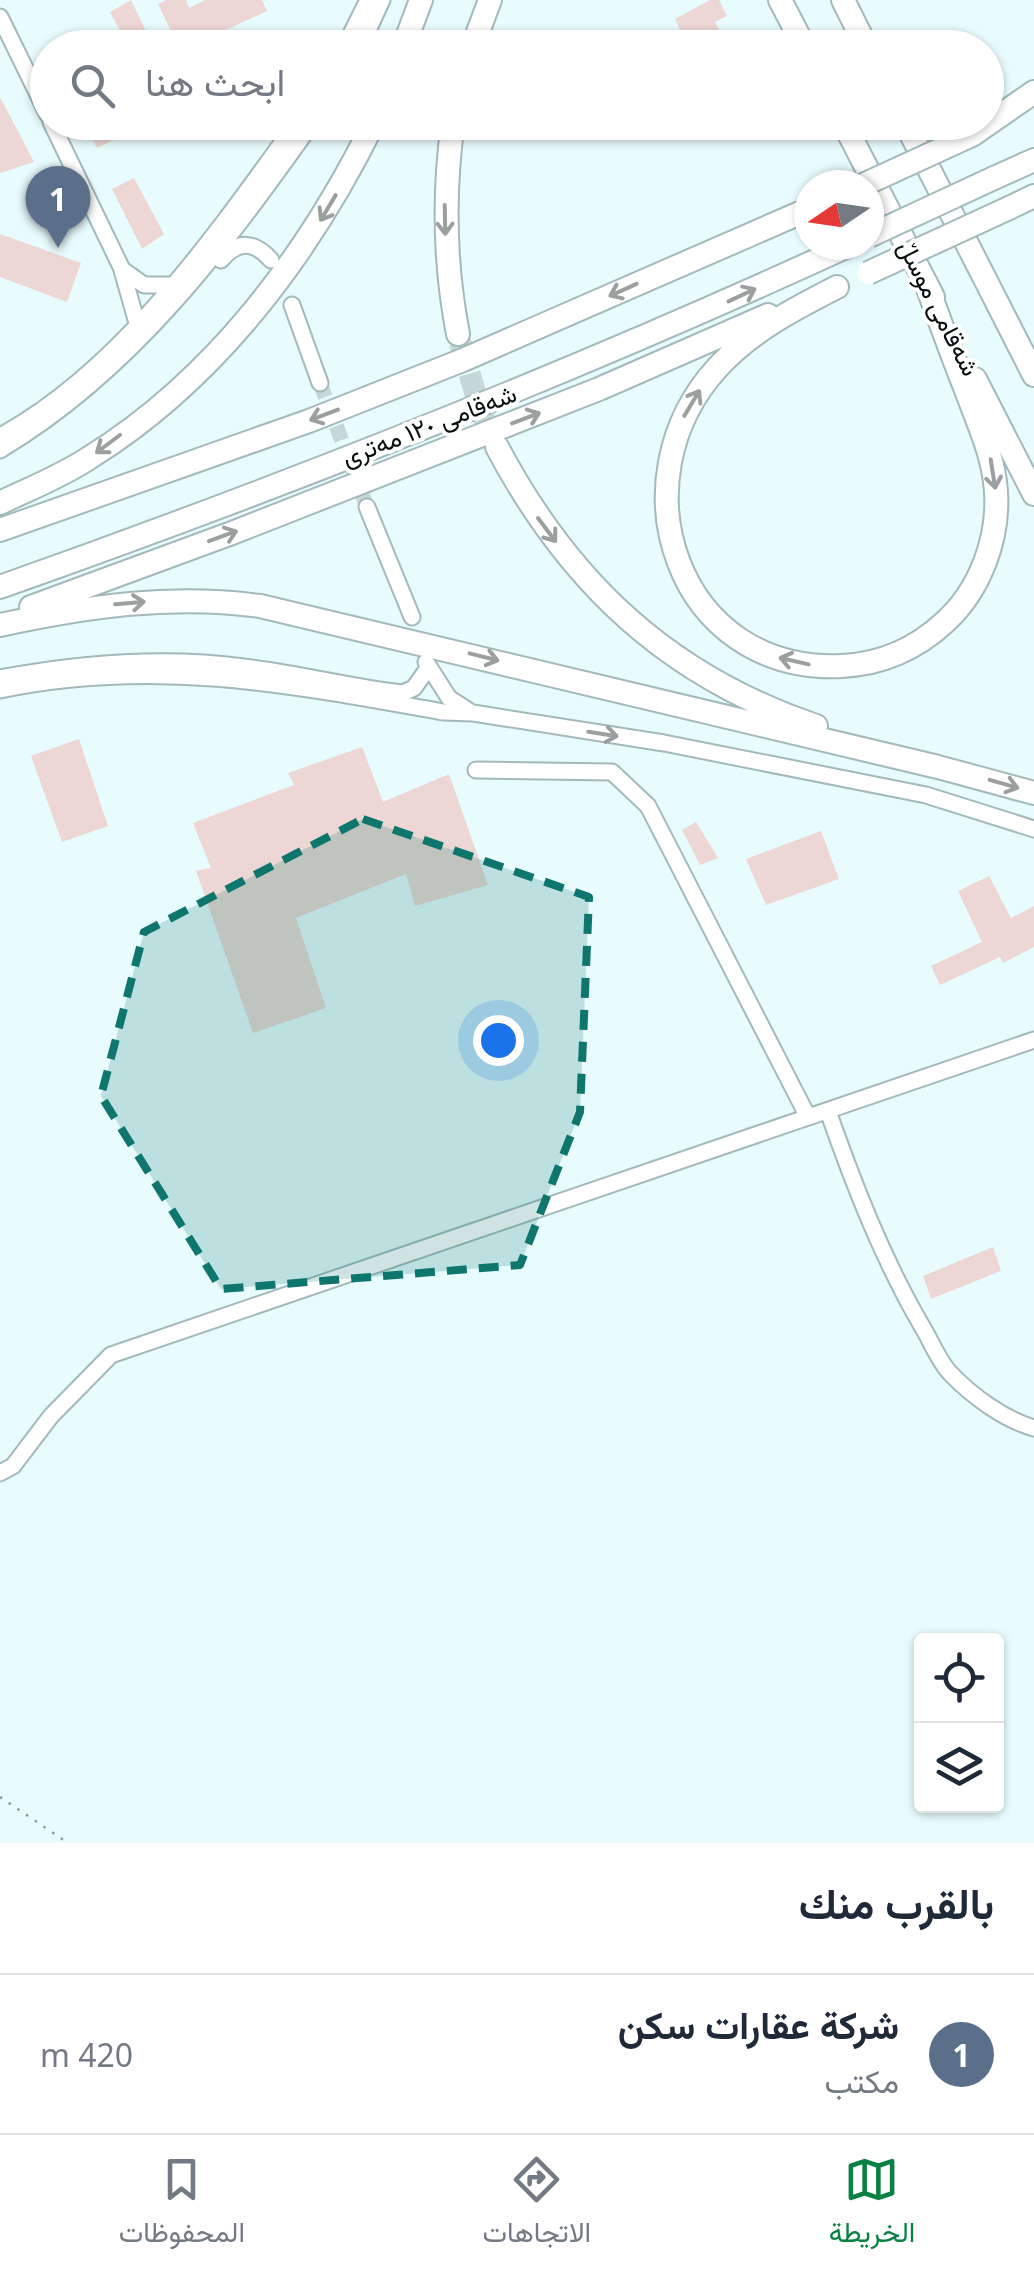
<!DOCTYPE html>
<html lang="ar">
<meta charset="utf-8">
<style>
body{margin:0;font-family:"Noto Sans",Vazirmatn,sans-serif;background:#f6f6f7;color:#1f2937;direction:rtl}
.controls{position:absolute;right:30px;bottom:30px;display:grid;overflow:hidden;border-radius:10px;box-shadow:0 2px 8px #0004}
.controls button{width:90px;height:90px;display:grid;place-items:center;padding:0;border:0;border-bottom:2px solid #e0e1e3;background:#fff;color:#1f2937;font:50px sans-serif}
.compass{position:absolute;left:794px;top:170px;width:90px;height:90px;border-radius:50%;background:#fff;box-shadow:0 2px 8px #0004;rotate:257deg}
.you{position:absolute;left:498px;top:1040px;width:35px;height:35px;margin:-25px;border:8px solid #fff;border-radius:50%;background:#1a73e8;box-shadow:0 0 0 15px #1a73e833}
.badge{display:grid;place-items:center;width:65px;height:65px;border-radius:50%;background:#0b8043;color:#fff;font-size:32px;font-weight:700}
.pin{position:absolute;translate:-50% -82px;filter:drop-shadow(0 2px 5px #0008)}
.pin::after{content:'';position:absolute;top:52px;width:35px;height:30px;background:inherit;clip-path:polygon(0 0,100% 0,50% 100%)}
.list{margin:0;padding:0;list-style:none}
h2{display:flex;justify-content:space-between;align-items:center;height:130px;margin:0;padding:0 40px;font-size:42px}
h2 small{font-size:32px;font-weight:400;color:#747a83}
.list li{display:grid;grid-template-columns:65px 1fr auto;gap:30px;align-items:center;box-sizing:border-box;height:160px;padding:0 40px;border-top:2px solid #e0e1e3}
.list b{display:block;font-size:38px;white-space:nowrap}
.list p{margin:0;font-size:32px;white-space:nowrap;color:#747a83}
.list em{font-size:32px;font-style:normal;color:#747a83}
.icon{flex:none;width:55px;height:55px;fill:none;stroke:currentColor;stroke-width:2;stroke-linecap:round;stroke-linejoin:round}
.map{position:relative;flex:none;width:1034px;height:1843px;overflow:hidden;direction:ltr}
.search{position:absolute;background:#fff;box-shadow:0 2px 8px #0004;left:30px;right:30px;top:30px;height:110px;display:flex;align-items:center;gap:25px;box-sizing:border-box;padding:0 35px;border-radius:55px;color:#747a83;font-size:38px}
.sheet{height:290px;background:#fff}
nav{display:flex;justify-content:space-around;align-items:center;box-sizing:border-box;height:140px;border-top:2px solid #e0e1e3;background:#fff;font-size:28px;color:#747a83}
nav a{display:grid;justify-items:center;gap:5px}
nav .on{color:#0b8043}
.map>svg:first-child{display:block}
.building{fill:#edd7d4}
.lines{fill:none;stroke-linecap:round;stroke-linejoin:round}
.minor-tunnel{stroke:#c6d7d9;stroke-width:15;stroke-dasharray:15 8;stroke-linecap:butt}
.highway-tunnel{stroke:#c6d7d9;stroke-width:22;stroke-dasharray:22 11;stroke-linecap:butt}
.minor-casing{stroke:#a3b9bc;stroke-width:19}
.highway-casing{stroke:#a3b9bc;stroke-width:26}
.path{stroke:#8c9a9b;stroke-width:2.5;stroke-dasharray:2.5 8;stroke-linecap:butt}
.minor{stroke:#fff;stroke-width:15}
.highway{stroke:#fff;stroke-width:22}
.highway-bridge-casing{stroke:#a3b9bc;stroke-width:26;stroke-linecap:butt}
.highway-bridge{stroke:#fff;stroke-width:22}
.oneway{stroke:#9c9f9f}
.marked{fill:#0f766e;fill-opacity:0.2;stroke:#0f766e;stroke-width:8;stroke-dasharray:20 12;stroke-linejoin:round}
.labels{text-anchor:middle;stroke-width:8;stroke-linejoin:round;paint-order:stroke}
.street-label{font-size:25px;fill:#070e0f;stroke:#fff}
</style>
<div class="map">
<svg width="1034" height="1843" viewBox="0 0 1034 1843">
<rect width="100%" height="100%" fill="#e8fbfd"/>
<!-- building -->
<path class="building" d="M131,0L154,48H129L110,12Z
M166,0H186L189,8L205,0H262L267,11L187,48H179L158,4Z
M710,0H719L727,16L715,22L728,48H699L692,34L684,38L675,19Z
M0,97L34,162L0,173Z
M106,122H149L97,148L88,132Z
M134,178L164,234L142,249L112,189Z
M0,234L81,263L67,302L0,277Z
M79,739L108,826L62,842L31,756Z
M362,747L383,802L449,774L488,885L415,906L406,874L296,918L326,1008L253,1033L196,871L211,868L193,823L294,785L288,773Z
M696,822L718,858L700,865L682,830Z
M821,831L839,879L766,905L746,859Z
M989,876L1011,918L1034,906V947L1003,963L1000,957L940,985L931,966L982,942L958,891Z
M993,1247L1001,1271L931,1299L923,1276Z"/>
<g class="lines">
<!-- minor-tunnel -->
<path class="minor-tunnel" d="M320,383L367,507"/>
<!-- highway-tunnel -->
<path class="highway-tunnel" d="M460,342L481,412L497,447"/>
<defs>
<path id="minor" d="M0,17L48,115
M344,48L368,0
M360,48L382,0
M51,122L121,267L137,323
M221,260C238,240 254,241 271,260
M123,270L144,285H172
M292,305L320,383
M0,436C122,370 217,233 297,122
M0,450C133,371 225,246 313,122
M367,507L412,617
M426,662L449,698L469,711
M0,678C80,663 163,656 244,667C297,673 350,687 403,693L414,688L428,668
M0,690C155,658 291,685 443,712L473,713L664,743L926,795L1034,829
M476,770L612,772L648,806L808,1117
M828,1111C854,1185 883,1260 923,1328C932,1343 939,1362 951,1374C972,1396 1005,1420 1034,1428
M0,1473L13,1466L51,1416L111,1355L1034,1040"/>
<path id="highway" d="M780,0L805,48
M843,0L867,48
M403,48L421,0
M472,48L490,0
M453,122C443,195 444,262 458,334
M843,122L933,297
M905,122L1034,375
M972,135L1034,92
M994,178L1034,160
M1009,208L1034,196
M837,287C794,309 751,331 718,367C613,481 677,674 842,666C881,664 916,649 945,622C980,590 999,539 996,492C994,456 978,423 966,390C952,355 939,319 926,283
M975,379L1034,494
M497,447C569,583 668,676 816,726
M0,503C29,489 62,476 89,458C216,379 309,254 374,122
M0,530L309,421L463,360L809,209
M0,587C288,485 572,373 850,245
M31,607L232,533L599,389L768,315
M0,625C88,606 171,594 260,606L938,767L1034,793"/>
</defs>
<!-- minor casing -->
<use href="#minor" class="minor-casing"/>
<!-- highway casing -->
<use href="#highway" class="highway-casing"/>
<!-- path -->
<path class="path" d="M0,1797L68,1843"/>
<!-- minor -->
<use href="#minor" class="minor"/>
<!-- highway -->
<use href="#highway" class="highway"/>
<defs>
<path id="highway-bridge" d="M863,185L972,135
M869,236L994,178
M868,273L1009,208"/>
</defs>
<!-- highway-bridge casing -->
<use href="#highway-bridge" class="highway-bridge-casing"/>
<!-- highway-bridge -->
<use href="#highway-bridge" class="highway-bridge"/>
</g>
<!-- one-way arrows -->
<defs><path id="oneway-shaft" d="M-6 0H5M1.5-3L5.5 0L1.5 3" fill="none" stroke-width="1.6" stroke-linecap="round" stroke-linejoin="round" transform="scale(2.5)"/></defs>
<g class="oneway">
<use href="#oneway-shaft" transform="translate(328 208) rotate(121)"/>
<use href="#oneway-shaft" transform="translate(445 220) rotate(89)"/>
<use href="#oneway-shaft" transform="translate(623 290) rotate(156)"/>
<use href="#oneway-shaft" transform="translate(742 295) rotate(-25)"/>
<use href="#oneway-shaft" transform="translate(692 403) rotate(-59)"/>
<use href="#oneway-shaft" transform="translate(324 415) rotate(159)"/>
<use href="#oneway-shaft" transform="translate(526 418) rotate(-21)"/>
<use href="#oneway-shaft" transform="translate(108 444) rotate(143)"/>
<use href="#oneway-shaft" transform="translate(993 474) rotate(81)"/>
<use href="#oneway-shaft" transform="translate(547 530) rotate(53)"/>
<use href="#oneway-shaft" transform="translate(223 536) rotate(-20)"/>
<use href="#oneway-shaft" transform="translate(130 603) rotate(-5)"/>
<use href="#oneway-shaft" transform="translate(484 657) rotate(14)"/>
<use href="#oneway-shaft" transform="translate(794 661) rotate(-167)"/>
<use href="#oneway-shaft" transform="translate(603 734) rotate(9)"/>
<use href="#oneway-shaft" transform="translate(1004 784) rotate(16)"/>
</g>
<!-- marked area -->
<path class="marked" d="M363,819L589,897L580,1112L520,1265L221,1289L101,1096L144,932Z"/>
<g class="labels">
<!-- street labels -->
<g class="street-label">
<text transform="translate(939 308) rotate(63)" y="9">شەقامی موسڵ</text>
<text transform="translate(429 425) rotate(-21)" y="9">شەقامی ١٢٠ مەتری</text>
</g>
</g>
</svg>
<div class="controls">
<button><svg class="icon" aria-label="locate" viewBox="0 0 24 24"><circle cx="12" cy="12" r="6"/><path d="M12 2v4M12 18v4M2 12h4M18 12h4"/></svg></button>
<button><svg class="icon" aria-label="layers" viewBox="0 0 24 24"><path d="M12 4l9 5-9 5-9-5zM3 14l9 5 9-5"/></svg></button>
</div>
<svg class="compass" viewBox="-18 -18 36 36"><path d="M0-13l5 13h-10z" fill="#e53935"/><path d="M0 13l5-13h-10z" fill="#747a83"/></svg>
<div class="you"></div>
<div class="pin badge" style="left:58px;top:248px;background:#5c6f8a">1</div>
<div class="search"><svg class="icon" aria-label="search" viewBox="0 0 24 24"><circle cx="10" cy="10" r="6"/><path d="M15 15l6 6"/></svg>ابحث هنا</div>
</div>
<section class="sheet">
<h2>بالقرب منك<small></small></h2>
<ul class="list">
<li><span class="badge" style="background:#5c6f8a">1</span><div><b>شركة عقارات سكن</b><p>مكتب</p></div><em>420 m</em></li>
</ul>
</section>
<nav>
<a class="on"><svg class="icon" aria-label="map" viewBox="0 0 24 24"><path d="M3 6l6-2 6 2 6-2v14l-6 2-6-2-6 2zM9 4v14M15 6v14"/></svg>الخريطة</a>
<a><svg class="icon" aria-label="directions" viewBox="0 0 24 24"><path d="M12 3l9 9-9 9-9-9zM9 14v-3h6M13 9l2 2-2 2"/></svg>الاتجاهات</a>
<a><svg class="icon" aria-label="saved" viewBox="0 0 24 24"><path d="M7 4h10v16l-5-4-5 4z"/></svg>المحفوظات</a>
</nav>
